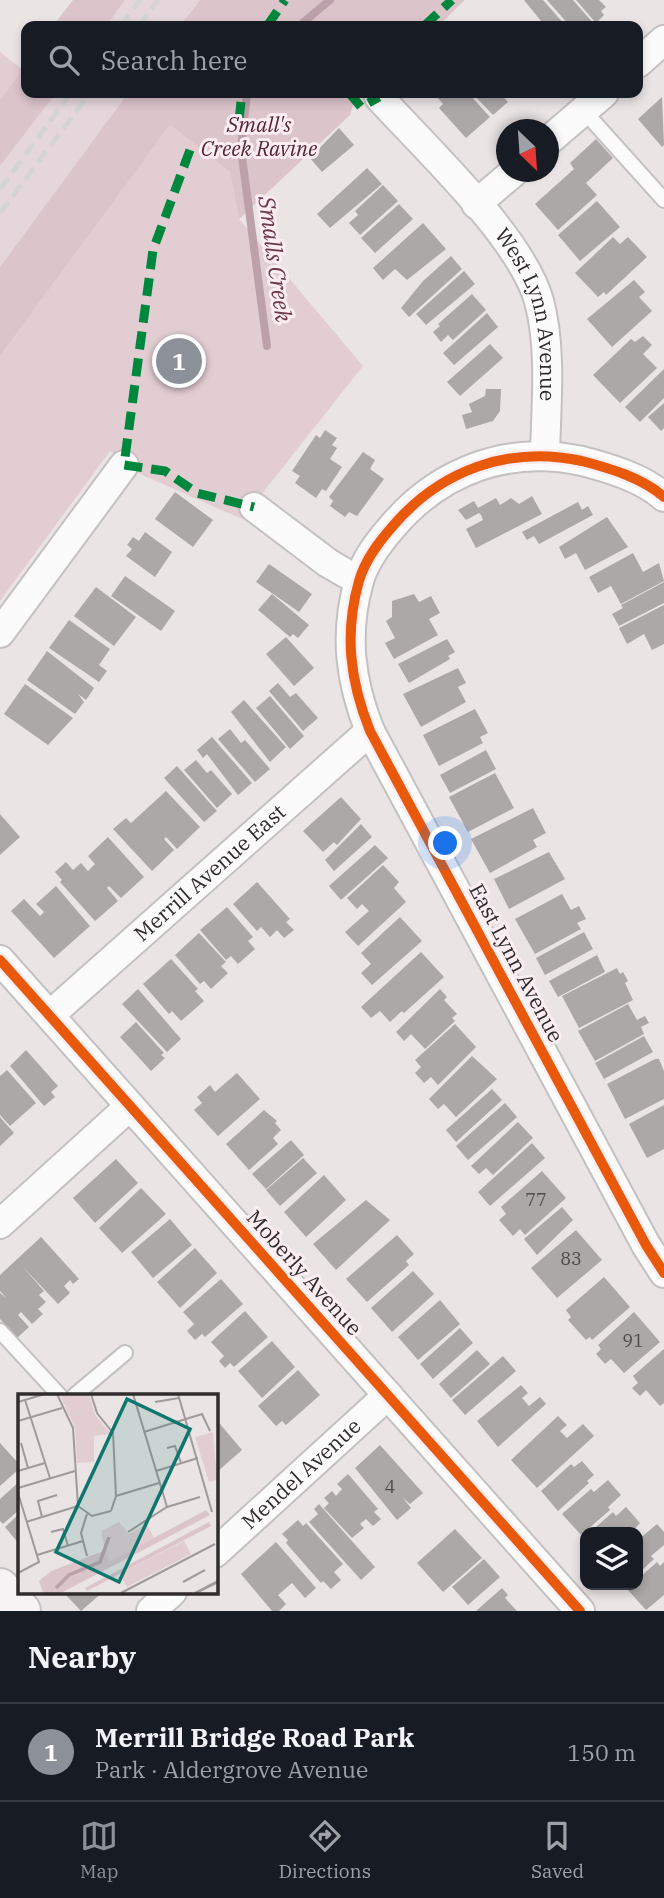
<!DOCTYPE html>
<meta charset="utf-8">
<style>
body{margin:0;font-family:"IBM Plex Serif",serif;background:#20242c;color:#f1f3f6}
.controls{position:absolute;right:21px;bottom:21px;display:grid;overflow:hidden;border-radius:14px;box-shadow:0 4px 10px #0003}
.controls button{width:63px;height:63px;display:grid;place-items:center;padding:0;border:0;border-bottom:2px solid #363941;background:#171b24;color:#f1f3f6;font:35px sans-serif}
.compass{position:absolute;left:496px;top:119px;width:63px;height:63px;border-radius:50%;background:#171b24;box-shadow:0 4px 10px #0003;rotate:155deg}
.you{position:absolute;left:446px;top:844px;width:24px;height:24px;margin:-18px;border:5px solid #fff;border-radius:50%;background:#1a73e8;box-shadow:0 0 0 10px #1a73e833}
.badge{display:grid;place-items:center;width:46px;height:46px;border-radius:50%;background:#8c9099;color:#fff;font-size:23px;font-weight:700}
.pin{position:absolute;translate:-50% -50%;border:4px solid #fff;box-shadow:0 2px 7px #0006}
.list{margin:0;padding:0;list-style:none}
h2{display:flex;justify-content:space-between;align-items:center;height:91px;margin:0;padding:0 28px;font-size:30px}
h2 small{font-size:23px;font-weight:400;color:#9ea1a6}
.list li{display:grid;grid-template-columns:46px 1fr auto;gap:21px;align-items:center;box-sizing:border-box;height:98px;padding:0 28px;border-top:2px solid #363941}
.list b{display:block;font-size:26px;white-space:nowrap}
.list p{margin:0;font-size:23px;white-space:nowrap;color:#9ea1a6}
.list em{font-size:23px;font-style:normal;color:#9ea1a6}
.icon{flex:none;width:38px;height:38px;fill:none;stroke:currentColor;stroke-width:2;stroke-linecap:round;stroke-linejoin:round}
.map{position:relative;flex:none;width:664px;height:1611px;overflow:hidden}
.search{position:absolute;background:#171b24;box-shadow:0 4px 10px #0003;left:21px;right:21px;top:21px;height:77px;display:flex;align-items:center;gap:18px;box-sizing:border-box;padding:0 24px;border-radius:14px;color:#9ea1a6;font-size:26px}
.sheet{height:189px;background:#171b24}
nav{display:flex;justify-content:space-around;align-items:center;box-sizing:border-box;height:98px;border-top:2px solid #363941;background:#171b24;font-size:19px;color:#9ea1a6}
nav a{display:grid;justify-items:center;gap:4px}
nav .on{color:#8c9099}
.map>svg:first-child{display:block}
.built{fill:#e4d6da}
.green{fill:#e2cdd3}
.forest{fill:#dcc4cb}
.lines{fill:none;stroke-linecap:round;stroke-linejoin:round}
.stream{stroke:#bca1aa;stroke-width:8}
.building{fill:#aca8a8}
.lane-casing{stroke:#c5c0c1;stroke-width:18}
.street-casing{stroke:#c5c0c1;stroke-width:32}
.secondary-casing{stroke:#c5c0c1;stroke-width:42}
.lane{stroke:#fcfbfb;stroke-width:14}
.street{stroke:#fcfbfb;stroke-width:28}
.secondary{stroke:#f7f2f3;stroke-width:38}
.rail{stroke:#d6d3d4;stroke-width:5;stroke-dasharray:14 7;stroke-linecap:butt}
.quiet{stroke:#00873e;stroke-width:9;stroke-dasharray:18 9;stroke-linecap:butt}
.cycleway-casing{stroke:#fbedf1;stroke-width:15}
.cycleway{stroke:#e8590c;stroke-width:10}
.labels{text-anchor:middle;stroke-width:6;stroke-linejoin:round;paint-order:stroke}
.number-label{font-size:18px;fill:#4f4a4c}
.park-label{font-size:21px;font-style:italic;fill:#562538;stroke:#fbedf1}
.street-label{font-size:21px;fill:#302b2d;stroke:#fbedf1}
.water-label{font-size:23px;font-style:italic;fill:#6b384c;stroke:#fbedf1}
.inset-river{fill:none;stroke:#bca1aa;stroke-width:3.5}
.inset-road{fill:none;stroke:#a09a9b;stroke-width:2}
.view{fill:#0f766e;fill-opacity:0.15;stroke:#0f766e;stroke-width:3.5}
.inset-edge{fill:none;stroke:#302b2d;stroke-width:3.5}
</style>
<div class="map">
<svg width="664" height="1611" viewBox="0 0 664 1611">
<rect width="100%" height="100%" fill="#eae4e5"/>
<!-- built -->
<path class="built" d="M125,0H200L180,26H106Z
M56,93H128L0,267V166Z"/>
<!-- green -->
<path class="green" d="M0,52L23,70L0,100Z
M170,125L230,172L239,219L363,366L242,519L140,474L110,451L0,601V356Z"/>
<!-- forest -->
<path class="forest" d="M73,0H125L106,26H53Z
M200,0H465L438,26H180Z
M26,65V93H56L0,166V100Z
M128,93H363L355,99L350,115L239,219L230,172L170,125L0,356V267Z"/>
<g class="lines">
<!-- stream -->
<path class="stream" d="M299,26L330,0
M247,93L241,149L267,346"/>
</g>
<!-- building -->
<path class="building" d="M524,0H543L566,26H545Z
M547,0H573L594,24L570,26Z
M576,0H599L606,7L601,11L604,15L596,23Z
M437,93H468L490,117L466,138L439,108L443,104L435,95Z
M472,93H500L508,102L493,115Z
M662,97L664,145L662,147L638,119Z
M339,128L354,145L322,172L310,158Z
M596,139L613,158L586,183L597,195L558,230L535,204L574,169L570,163Z
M367,168L382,184L330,228L317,214Z
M383,185L398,201L360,235L349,223L358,215L355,211Z
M597,201L620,227L580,261L558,235Z
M399,204L413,219L375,253L361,238Z
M423,223L446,249L407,280L395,269L383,280L373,268Z
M613,237L620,244L628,237L647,257L606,295L604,292L598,297L575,273Z
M451,256L462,269L409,317L401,308L423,281Z
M464,271L475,284L426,325L416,314Z
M634,280L645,292L639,297L652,311L612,347L587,319Z
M472,294L486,310L453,340L448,335L441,342L433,332L440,326L438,324Z
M487,313L498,327L454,365L443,353Z
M643,336L652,345L643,354L657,368L620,403L593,375L631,339L635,342Z
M490,344L503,358L460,396L447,382Z
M664,369V398L640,422L625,407Z
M486,389H501L500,411L493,421L466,429L462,415L472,412L469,404L485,396Z
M664,403V428L661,431L648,417Z
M325,430L337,438L332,445L337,448L330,459L342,467L326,491L322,489L316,498L295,483L300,476L292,471L316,435L320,438Z
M363,452L375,460L370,469L384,479L357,516L349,512L345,517L330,506L333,501L329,497Z
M175,492L213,520L193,547L155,519Z
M532,496L542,514L476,548L466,529L483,520L481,515L479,513L466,520L458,510L474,501L478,508L496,498L500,505L511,498L519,504Z
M578,502L582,510L588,506L593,515L539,544L534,536L527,540L522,532Z
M607,517L628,547L585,570L576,553L565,559L559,547Z
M145,532L172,552L155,577L126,556L132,549L127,545L133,537L139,541Z
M633,553L643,572L659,563L664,581L621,604L611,586L598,593L589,577Z
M269,564L312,594L299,612L256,582Z
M125,576L175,611L161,631L111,596Z
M664,582V603L619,626L612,614L623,608L621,605Z
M96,587L136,617L114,646L74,616Z
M272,594L309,625L298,638L293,634L290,637L258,610Z
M414,594L419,602L431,596L440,613L429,619L438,635L394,659L385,643L395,638L386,621L392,617V601Z
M664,605V644L652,650L644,634L627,644L619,628Z
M69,620L110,649L99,665L107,671L99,682L49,648Z
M286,637L314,668L294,686L266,654Z
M447,639L455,652L448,656L450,659L409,683L398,664Z
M47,651L94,688L86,700L78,694L84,702L75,714L27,680Z
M458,668L466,683L458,687L466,702L421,727L403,694Z
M278,683L290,697L296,693L318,718L303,731L269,691Z
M25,684L73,718L48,745L4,714Z
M270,696L304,736L290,749L256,708Z
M244,700L286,747L270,762L231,712Z
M475,709L488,733L480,737L483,743L439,766L423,735Z
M230,729L241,743L245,740L270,769L255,782L218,739Z
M212,737L252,783L238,795L207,754L203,758L197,750Z
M486,750L496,769L450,793L440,775Z
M196,760L207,773L211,770L232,794L217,808L184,770Z
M177,766L217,811L204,822L164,778Z
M495,773L514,808L468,832L449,797Z
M166,791L200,827L177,849L166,837L164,839L174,850L152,871L113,829L126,818L131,823Z
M341,797L361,819L337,845L334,842L323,852L303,831Z
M533,808L546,833L533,840L537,847L490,873L471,839Z
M0,814L20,837L0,855Z
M361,824L372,837L334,871L325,860Z
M108,837L144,877L121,898L109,886L107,888L118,901L95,921L60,882L62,880L55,872L66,862L73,870L81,863L88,871L95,864L88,856Z
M375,845L388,858L341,900L329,886Z
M549,852L565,879L509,909L494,879Z
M383,865L399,882L394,888L406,902L358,946L345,932L369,911L362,904L357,909L347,898Z
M257,882L290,919L286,922L294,930L284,938L277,930L270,937L261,927L257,931L233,904Z
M56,886L90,926L54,958L11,911L24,899L40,916L44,912L36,904Z
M562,894L571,910L579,906L586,919L577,923L581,929L535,954L515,919Z
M227,907L253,937L248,941L255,949L238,964L231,956L226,960L200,930Z
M400,917L422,941L372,985L361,973L371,964L361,953Z
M584,932L593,949L545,975L536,958Z
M199,933L226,962L221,966L228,973L211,989L204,981L200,984L175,955Z
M421,952L444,977L404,1013L402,1011L390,1022L380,1011L371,1018L361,1007Z
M597,955L605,972L558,997L549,981Z
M171,959L198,989L195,991L204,1001L181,1021L172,1011L169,1014L143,984Z
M617,968L620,974L623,972L628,981L625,983L633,1000L579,1028L562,996Z
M138,989L181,1039L167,1052L122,1004Z
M440,989L447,997L444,1000L457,1014L452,1018L455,1021L425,1049L411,1034L404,1041L396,1032Z
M628,1004L637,1020L645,1016L649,1023L641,1027L644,1034L595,1061L578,1031Z
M136,1022L164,1053L161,1055L165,1058L151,1071L120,1037Z
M455,1024L476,1047L438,1085L431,1077L424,1083L415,1073L421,1067L415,1060Z
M644,1036L653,1052L604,1079L595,1063Z
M26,1050L58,1086L51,1092L55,1097L44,1106L10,1066Z
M472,1056L497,1079L456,1117L444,1104L438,1109L429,1099Z
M655,1059H659L664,1071V1099L625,1119L607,1084Z
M7,1070L36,1103L10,1126L0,1115V1076Z
M237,1073L260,1099L218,1136L194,1110L202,1103L197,1097L210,1085L215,1092Z
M492,1089L502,1100L456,1142L446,1130Z
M505,1103L517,1117L468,1160L456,1146Z
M664,1105V1149L647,1158L629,1124Z
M264,1110L277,1121L275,1123L281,1130L273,1138L278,1144L249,1170L226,1144Z
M0,1117L14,1133L0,1146Z
M518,1122L533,1138L493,1175L486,1168L479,1174L471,1166Z
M291,1140L304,1155L266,1189L252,1174Z
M532,1143L545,1158L490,1206L478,1192Z
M303,1158L317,1173L280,1206L266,1190Z
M116,1159L138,1183L95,1223L73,1198Z
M542,1171L566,1198L525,1235L520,1229L513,1236L499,1220L506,1214L501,1207Z
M324,1175L346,1200L306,1237L284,1212Z
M141,1188L166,1214L122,1253L99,1228Z
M366,1200L390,1220L336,1270L313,1244Z
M562,1207L573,1220L537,1255L524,1239Z
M170,1219L192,1245L153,1278L131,1252Z
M576,1230L602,1260L557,1298L531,1268Z
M397,1235L414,1254L406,1261L409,1265L367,1302L346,1279Z
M41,1237L79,1279L73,1284L70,1280L64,1286L70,1293L58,1304L22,1266L44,1291L39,1295L46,1302L38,1309L43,1314L32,1324L21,1312L18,1315L29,1327L17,1338L0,1319V1293L6,1298L0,1291V1275Z
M195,1248L217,1273L180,1308L157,1282Z
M413,1271L434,1294L392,1332L371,1308Z
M604,1277L630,1307L592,1340L590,1337L586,1340L568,1320L571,1317L566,1310Z
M221,1279L243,1304L205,1337L202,1334L195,1340L187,1331L194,1324L183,1312Z
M440,1300L460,1324L418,1360L398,1337Z
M245,1311L268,1337L234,1367L230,1363L225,1368L219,1361L224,1356L211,1342Z
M634,1312L660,1342L624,1373L611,1359L605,1364L596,1354L601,1349L598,1345Z
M460,1328L473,1343L433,1379L420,1364Z
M272,1341L295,1367L262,1398L238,1371Z
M664,1349V1403L660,1406L646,1390L640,1396L632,1388L638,1383L633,1376Z
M477,1350L490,1364L451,1398L439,1384Z
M503,1356L516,1371L465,1415L452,1400Z
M298,1370L320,1395L286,1425L282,1421L276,1426L258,1406Z
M521,1385L528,1393L522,1398L529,1406L540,1397L546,1404L498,1447L477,1421Z
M558,1416L567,1425L560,1431L567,1438L583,1424L594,1436L537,1488L511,1460Z
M215,1418L242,1450L217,1472L215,1470Z
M0,1443L19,1464V1469L0,1486Z
M380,1445L423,1493L410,1504L403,1498L411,1508L397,1520L355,1468Z
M582,1461L594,1475L587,1481L589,1483L558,1511L541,1491L571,1464L574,1467Z
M348,1474L378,1509L374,1512L381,1519L373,1526L366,1519L360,1524L364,1528L352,1538L324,1508L329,1503L324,1498L332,1491L336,1496L342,1489L337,1484Z
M608,1480L621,1495L608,1507L610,1510L581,1535L562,1514L591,1489L594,1492Z
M19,1482V1510L3,1524L0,1521V1499Z
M319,1504L375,1567L361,1580L309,1522L318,1514L314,1509Z
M626,1507L640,1523L632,1532H590L613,1512L616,1516Z
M19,1514V1544L5,1527Z
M298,1520L303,1526L306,1523L343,1564L334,1572L341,1580L331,1589L323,1581L321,1583L286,1543L288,1540L282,1534Z
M657,1524L664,1532V1545L651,1556L654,1559L638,1574V1540Z
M455,1529L482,1558L443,1592L417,1563Z
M276,1542L316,1588L305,1598L292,1583L278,1595L286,1604L279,1611H272L241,1574Z
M484,1559L500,1577L468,1605L452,1587Z
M657,1562L660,1566L664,1562V1595L646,1610L627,1589L638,1585V1579Z
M502,1588L508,1595L505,1598L517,1611H476Z
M63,1592H103L81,1611Z"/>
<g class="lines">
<defs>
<path id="lane" d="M584,111L664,200
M0,1331L60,1396
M74,1396L125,1353"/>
<g id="street">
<path d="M638,63L664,40"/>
<path id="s1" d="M379,97C425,148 521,237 539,301C552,349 546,406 545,455"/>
<path d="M548,141L604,93"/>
<path d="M476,204L514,172"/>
<path d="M664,497C643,478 609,468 582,461C509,445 440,470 392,527C378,543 365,560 359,581C344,634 350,681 370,731L646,1245L664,1273"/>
<path d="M254,507L328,563L359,581"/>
<path d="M0,633L124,465"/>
<path d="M0,960L580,1611"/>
<path id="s2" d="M50,1015L370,731"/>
<path d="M0,1224L130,1106"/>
<path id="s3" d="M215,1553L388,1395"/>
<path d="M151,1611L172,1592"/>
</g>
<path id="secondary" d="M0,1588L21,1611"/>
</defs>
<!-- lane casing -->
<use href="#lane" class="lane-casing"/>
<!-- street casing -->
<use href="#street" class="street-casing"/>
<!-- secondary casing -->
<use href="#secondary" class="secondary-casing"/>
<!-- lane -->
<use href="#lane" class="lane"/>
<!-- street -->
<use href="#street" class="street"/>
<!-- secondary -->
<use href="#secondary" class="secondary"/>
<!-- rail -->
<path class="rail" d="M121,26L140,0
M139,26L158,0
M0,189L71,93
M0,213L90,93"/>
<!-- quiet -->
<path class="quiet" d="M267,26L285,0
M424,26L452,0
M353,93L351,95L361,107L379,97
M239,120L242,93
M190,150L153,250L124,465L165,471L197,493L254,507"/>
<defs>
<path id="cycleway" d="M664,497C643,478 609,468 582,461C509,445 440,470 392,527C378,543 365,560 359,581C344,634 350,681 370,731L646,1245L664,1273
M0,960L580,1611"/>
</defs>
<!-- cycleway casing -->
<use href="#cycleway" class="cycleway-casing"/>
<!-- cycleway -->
<use href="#cycleway" class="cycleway"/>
</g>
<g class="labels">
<!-- number labels -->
<g class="number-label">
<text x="536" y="1206">77</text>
<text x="571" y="1265">83</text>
<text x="633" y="1347">91</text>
<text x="390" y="1493">4</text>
</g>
<!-- park labels -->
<g class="park-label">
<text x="259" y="132">Small's<tspan x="259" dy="24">Creek Ravine</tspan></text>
</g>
<!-- street labels -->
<g class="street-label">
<text dy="7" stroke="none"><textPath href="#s1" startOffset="271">West Lynn Avenue</textPath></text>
<text dy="7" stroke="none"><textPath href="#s2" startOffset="214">Merrill Avenue East</textPath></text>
<text transform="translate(516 963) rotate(62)" y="7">East Lynn Avenue</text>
<text transform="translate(304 1273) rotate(48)" y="7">Moberly Avenue</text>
<text dy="7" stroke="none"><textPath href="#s3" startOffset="117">Mendel Avenue</textPath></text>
</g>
<!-- water labels -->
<g class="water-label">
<text transform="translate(275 259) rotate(82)" y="8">Smalls Creek</text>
</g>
</g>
<!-- overview -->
<g transform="translate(18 1394)">
<rect width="200" height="200" fill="#eae4e5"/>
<path d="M71,0L77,21L93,40L76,42V68L59,69L57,34L42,1ZM195,38L199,86L191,88L177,43ZM101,128L111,140L129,130L136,144L90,169L83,137ZM166,147L173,160L109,193L102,180Z" fill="#e2cdd3"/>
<path d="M188,116L192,121L43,199H25L21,187L33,177L88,156L91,168ZM191,128L193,132L69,197L67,194Z" fill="#dcc4cb"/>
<path class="inset-river" d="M38,194L51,181L82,168L91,143"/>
<path class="inset-road" d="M39,0L55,34L60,112L74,122L93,117M73,0L79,19L95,39L98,102L93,117M115,0L149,113M160,0L194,118M7,6L32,84M0,8L27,0M137,8L161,4M0,27L44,14M126,38L184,20L192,37M3,49L10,74M149,54L157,52L163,69M0,77L27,69M138,77L180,64M0,94L57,77M0,99L21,168L0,179M98,102L141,89M24,123L20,107L39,101M8,128L60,112M33,138L45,135L50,152M110,138L149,113L182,103M19,161L65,147M69,162L63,139L69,120M165,188L187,176M103,199L197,150M177,199L200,187M178,199L200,188"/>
<path class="view" d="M109,5L172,35L101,188L38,158Z"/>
<rect width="200" height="200" class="inset-edge"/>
</g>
</svg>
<div class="controls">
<button><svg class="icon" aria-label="layers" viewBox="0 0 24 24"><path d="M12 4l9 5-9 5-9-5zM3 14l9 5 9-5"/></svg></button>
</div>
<svg class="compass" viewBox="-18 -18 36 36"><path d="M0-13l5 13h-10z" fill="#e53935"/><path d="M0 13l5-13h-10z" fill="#9ea1a6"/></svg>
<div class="you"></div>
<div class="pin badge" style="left:179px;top:361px">1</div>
<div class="search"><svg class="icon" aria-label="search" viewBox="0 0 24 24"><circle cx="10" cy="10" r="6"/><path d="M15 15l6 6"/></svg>Search here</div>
</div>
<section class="sheet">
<h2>Nearby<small></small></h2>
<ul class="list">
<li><span class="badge">1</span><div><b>Merrill Bridge Road Park</b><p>Park · Aldergrove Avenue</p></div><em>150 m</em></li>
</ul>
</section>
<nav>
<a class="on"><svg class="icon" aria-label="map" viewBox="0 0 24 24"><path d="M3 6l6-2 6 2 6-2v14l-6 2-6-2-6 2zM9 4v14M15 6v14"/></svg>Map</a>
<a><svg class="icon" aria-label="directions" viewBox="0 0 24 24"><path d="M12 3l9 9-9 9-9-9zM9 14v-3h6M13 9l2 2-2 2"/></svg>Directions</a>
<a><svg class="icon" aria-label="saved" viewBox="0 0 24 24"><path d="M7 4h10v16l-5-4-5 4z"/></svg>Saved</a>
</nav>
